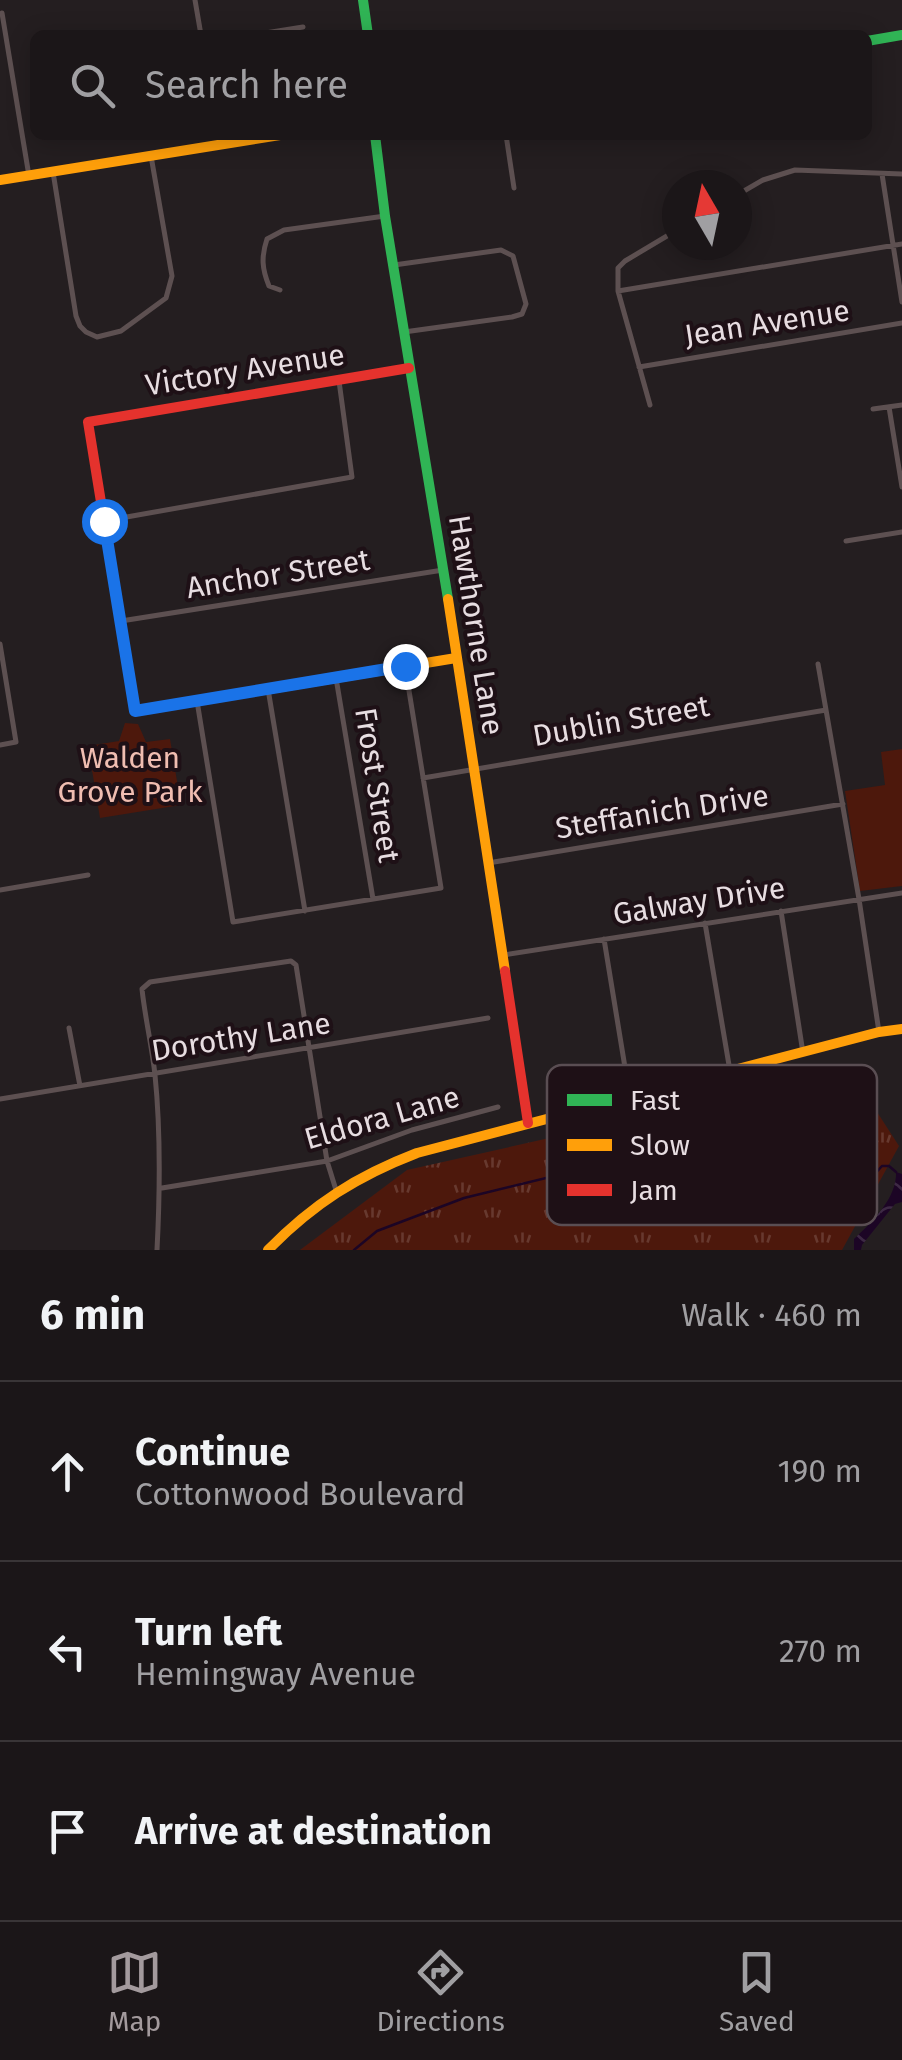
<!DOCTYPE html>
<meta charset="utf-8">
<style>
body{margin:0;font-family:"Fira Sans",sans-serif;background:#241f21;color:#f1f3f6}
.compass{position:absolute;left:662px;top:170px;width:90px;height:90px;border-radius:50%;background:#1b1618;box-shadow:0 5px 25px #0003;rotate:351deg}
.stop{position:absolute;width:30px;height:30px;margin:-22px;border:8px solid #1a73e8;border-radius:50%;background:#fff}
.stop.end{background:#1a73e8;border-color:#fff;box-shadow:0 2px 10px #0008}
.list{margin:0;padding:0;list-style:none}
h2{display:flex;justify-content:space-between;align-items:center;height:130px;margin:0;padding:0 40px;font-size:42px}
h2 small{font-size:32px;font-weight:400;color:#a09fa2}
.list li{display:grid;grid-template-columns:65px 1fr auto;gap:30px;align-items:center;box-sizing:border-box;height:180px;padding:0 40px;border-top:2px solid #393537}
.list b{display:block;font-size:38px;white-space:nowrap}
.list p{margin:0;font-size:32px;white-space:nowrap;color:#a09fa2}
.list em{font-size:32px;font-style:normal;color:#a09fa2}
.icon{flex:none;width:55px;height:55px;fill:none;stroke:currentColor;stroke-width:2;stroke-linecap:round;stroke-linejoin:round}
.map{position:relative;flex:none;width:902px;height:1250px;overflow:hidden}
.search{position:absolute;background:#1b1618;box-shadow:0 5px 25px #0003;left:30px;right:30px;top:30px;height:110px;display:flex;align-items:center;gap:25px;box-sizing:border-box;padding:0 35px;border-radius:15px;color:#a09fa2;font-size:38px}
.sheet{height:670px;background:#1b1618}
nav{display:flex;justify-content:space-around;align-items:center;box-sizing:border-box;height:140px;border-top:2px solid #393537;background:#1b1618;font-size:28px;color:#a09fa2}
nav a{display:grid;justify-items:center;gap:5px}
nav .on{color:#a39a9d}
.map>svg:first-child{display:block}
.grass{fill:url(#grass-tufts)}
.park{fill:#4d180c}
.water{fill:url(#water-waves)}
.lines{fill:none;stroke-linecap:round;stroke-linejoin:round}
.stream{stroke:#1c0525;stroke-width:2.5}
.street{stroke:#5d5051;stroke-width:5}
.fast{stroke:#30b455;stroke-width:10}
.slow{stroke:#ff9f0a;stroke-width:10}
.jam{stroke:#e5322d;stroke-width:10}
.route{stroke:#1a73e8;stroke-width:12}
.labels{text-anchor:middle;stroke-width:8;stroke-linejoin:round;paint-order:stroke}
.street-label{font-size:30px;fill:#e7dde1;stroke:#1e1016}
.park-label{font-size:30px;fill:#f0bdb1;stroke:#1e1016}
.key{fill:#1e1016;stroke:#5a4e53;stroke-width:2.5}
.key-label{font-size:28px;fill:#e7dde1}
</style>
<div class="map">
<svg width="902" height="1250" viewBox="0 0 902 1250">
<defs>
<pattern id="grass-tufts" width="24" height="20" patternUnits="userSpaceOnUse" patternTransform="scale(2.5)"><rect width="24" height="20" fill="#4d180c"/><path d="M3 7l-1-3M5 7V3M7 7l1-3M15 17l-1-3M17 17v-4M19 17l1-3" fill="none" stroke="#67392f"/></pattern>
<pattern id="water-waves" width="16" height="10" patternUnits="userSpaceOnUse" patternTransform="scale(2.5)"><rect width="16" height="10" fill="#1c0525"/><path d="M0 5q4-4 8 0t8 0" fill="none" stroke="#3d2944"/></pattern>
</defs>
<rect width="100%" height="100%" fill="#241e20"/>
<!-- grass -->
<path class="grass" d="M877,1112L899,1146L842,1250H300L407,1170L621,1122Z"/>
<!-- park -->
<path class="park" d="M125,723L138,724L146,742L170,739L181,805L100,818L88,746L119,741Z
M902,749V886L860,891L845,791L885,785L881,752Z"/>
<!-- water -->
<path class="water" d="M896,1172L902,1174V1202L895,1204L862,1245L861,1250H854V1239C872,1222 897,1198 896,1172Z"/>
<g class="lines">
<!-- stream -->
<path class="stream" d="M354,1250L377,1231L464,1198L612,1162L747,1172L772,1169L872,1177L882,1166H889L896,1172"/>
<!-- street -->
<path class="street" d="M195,0L201,35
M2,13L29,176
M252,35L303,27
M506,135L514,188
M53,172L76,316L80,326L86,332L97,337L121,331L166,298L172,276L151,156
M882,174L902,302
M737,195L763,180L795,170L902,174
M394,265L501,250L513,256L526,304L522,314L512,317L404,332
M280,290L269,286C262,269 261,257 267,239L284,230L385,216
M618,291L902,244
M639,367L902,323
M650,405L618,291V268L625,261L677,230
M889,407L902,487
M873,409L902,405
M104,521L352,477L339,381
M846,541L902,532
M121,621L443,570
M0,644L16,742L0,745
M818,664L859,899L879,1032
M336,678L373,899
M268,689L305,911
M197,701L233,922L441,888L405,666
M423,778L826,710
M488,863L843,804
M0,890L88,875
M781,911L803,1053
M705,923L730,1071
M604,939L630,1098
M503,955L902,893
M69,1028L80,1086
M0,1099L488,1018
M162,1188L327,1161L412,1130L498,1107
M157,1250C160,1192 161,1134 155,1075C152,1046 145,1018 142,989L150,982L291,961L296,965L327,1161L336,1190"/>
<!-- fast -->
<path class="fast" d="M363,0L368,35
M867,41L902,35
M375,135L385,216L448,599"/>
<!-- slow -->
<path class="slow" d="M0,180L280,135
M448,599L505,971
M132,693L135,711L456,658
M268,1250C313,1204 357,1176 417,1153L879,1032L902,1029"/>
<!-- jam -->
<path class="jam" d="M132,693L88,422L409,368
M505,971L528,1123"/>
</g>
<g class="lines">
<!-- route -->
<path class="route" d="M104,521L135,711L405,666"/>
</g>
<g class="labels">
<!-- street labels -->
<g class="street-label">
<text transform="translate(767 323) rotate(-9)" y="10">Jean Avenue</text>
<text transform="translate(245 370) rotate(-9)" y="10">Victory Avenue</text>
<text transform="translate(278 574) rotate(-9)" y="10">Anchor Street</text>
<text transform="translate(476 625) rotate(81)" y="10">Hawthorne Lane</text>
<text transform="translate(621 721) rotate(-10)" y="10">Dublin Street</text>
<text transform="translate(377 785) rotate(81)" y="10">Frost Street</text>
<text transform="translate(662 812) rotate(-9)" y="10">Steffanich Drive</text>
<text transform="translate(699 901) rotate(-9)" y="10">Galway Drive</text>
<text transform="translate(241 1037) rotate(-9)" y="10">Dorothy Lane</text>
<text transform="translate(382 1118) rotate(-16)" y="10">Eldora Lane</text>
</g>
<!-- park labels -->
<g class="park-label">
<text x="130" y="768">Walden<tspan x="130" dy="34">Grove Park</tspan></text>
</g>
</g>
<!-- legend -->
<rect x="547" y="1065" width="330" height="160" rx="15" class="key"/>
<rect x="567" y="1094" width="45" height="12" fill="#30b455"/>
<rect x="567" y="1139" width="45" height="12" fill="#ff9f0a"/>
<rect x="567" y="1184" width="45" height="12" fill="#e5322d"/>
<g class="key-label">
<text x="630" y="1110">Fast</text>
<text x="630" y="1155">Slow</text>
<text x="630" y="1200">Jam</text>
</g>
</svg>
<svg class="compass" viewBox="-18 -18 36 36"><path d="M0-13l5 13h-10z" fill="#e53935"/><path d="M0 13l5-13h-10z" fill="#a09fa2"/></svg>
<div class="stop" style="left:104px;top:521px"></div>
<div class="stop end" style="left:405px;top:666px"></div>
<div class="search"><svg class="icon" aria-label="search" viewBox="0 0 24 24"><circle cx="10" cy="10" r="6"/><path d="M15 15l6 6"/></svg>Search here</div>
</div>
<section class="sheet">
<h2>6 min<small>Walk · 460 m</small></h2>
<ul class="list">
<li><svg class="icon" aria-label="ahead" viewBox="0 0 24 24"><path d="M12 20V5M6 11l6-6 6 6"/></svg><div><b>Continue</b><p>Cottonwood Boulevard</p></div><em>190 m</em></li>
<li><svg class="icon" aria-label="left" viewBox="0 0 24 24"><path d="M17 20v-9H6M10 6l-5 5 5 5"/></svg><div><b>Turn left</b><p>Hemingway Avenue</p></div><em>270 m</em></li>
<li><svg class="icon" aria-label="arrive" viewBox="0 0 24 24"><path d="M6 21V4h12l-3 4 3 4H6"/></svg><div><b>Arrive at destination</b></div></li>
</ul>
</section>
<nav>
<a class="on"><svg class="icon" aria-label="map" viewBox="0 0 24 24"><path d="M3 6l6-2 6 2 6-2v14l-6 2-6-2-6 2zM9 4v14M15 6v14"/></svg>Map</a>
<a><svg class="icon" aria-label="directions" viewBox="0 0 24 24"><path d="M12 3l9 9-9 9-9-9zM9 14v-3h6M13 9l2 2-2 2"/></svg>Directions</a>
<a><svg class="icon" aria-label="saved" viewBox="0 0 24 24"><path d="M7 4h10v16l-5-4-5 4z"/></svg>Saved</a>
</nav>
